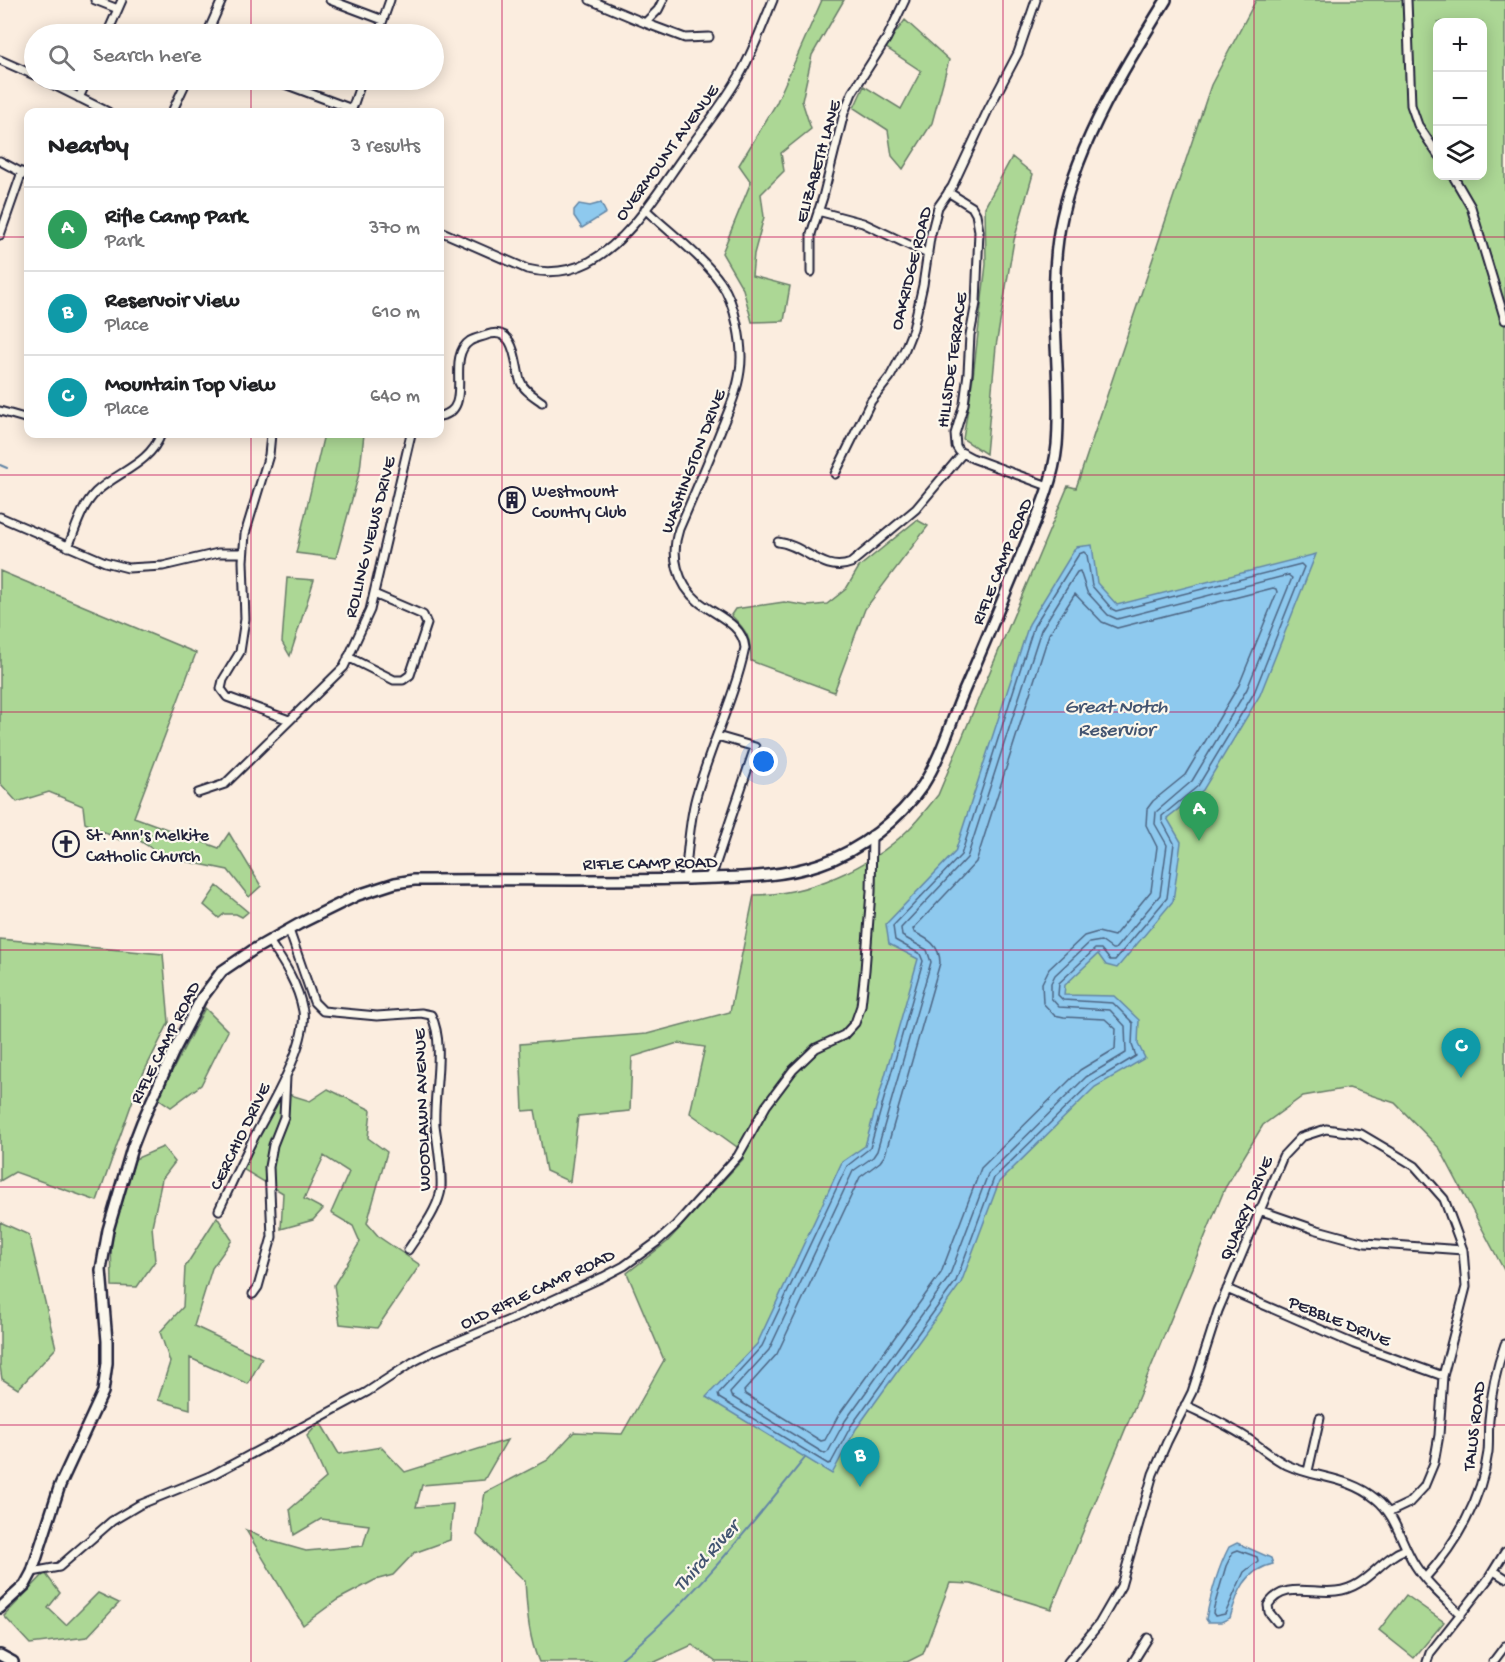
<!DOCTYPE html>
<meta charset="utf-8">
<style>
body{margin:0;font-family:"Gochi Hand",sans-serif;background:#f2f2f2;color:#202124}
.controls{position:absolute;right:18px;top:18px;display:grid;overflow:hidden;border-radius:12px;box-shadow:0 3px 15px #0003}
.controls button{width:54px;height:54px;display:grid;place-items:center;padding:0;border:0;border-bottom:2px solid #e0e0e0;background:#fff;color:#202124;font:30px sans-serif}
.you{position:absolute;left:764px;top:762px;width:21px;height:21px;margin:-15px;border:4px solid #fff;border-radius:50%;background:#1a73e8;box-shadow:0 0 0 9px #1a73e833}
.badge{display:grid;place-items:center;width:39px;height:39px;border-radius:50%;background:#d93025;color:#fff;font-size:20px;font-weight:700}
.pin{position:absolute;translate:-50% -50px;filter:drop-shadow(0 2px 3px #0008)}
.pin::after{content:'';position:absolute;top:32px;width:21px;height:18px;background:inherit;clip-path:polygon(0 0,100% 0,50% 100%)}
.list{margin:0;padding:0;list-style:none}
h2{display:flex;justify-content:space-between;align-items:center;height:78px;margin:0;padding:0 24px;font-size:26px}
h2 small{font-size:20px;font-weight:400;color:#757577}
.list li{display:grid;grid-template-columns:39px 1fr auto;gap:18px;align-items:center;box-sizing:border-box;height:84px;padding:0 24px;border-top:2px solid #e0e0e0}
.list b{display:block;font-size:22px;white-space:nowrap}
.list p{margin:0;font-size:20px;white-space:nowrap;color:#757577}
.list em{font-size:20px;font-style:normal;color:#757577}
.icon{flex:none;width:33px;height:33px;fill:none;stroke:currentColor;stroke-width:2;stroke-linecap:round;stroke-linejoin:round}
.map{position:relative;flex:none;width:1505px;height:1662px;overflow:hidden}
.search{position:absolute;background:#fff;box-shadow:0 3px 15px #0003;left:24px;top:24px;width:420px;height:66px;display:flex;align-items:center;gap:15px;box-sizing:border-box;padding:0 21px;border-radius:33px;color:#757577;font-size:22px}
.panel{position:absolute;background:#fff;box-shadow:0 3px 15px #0003;left:24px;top:108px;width:420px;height:330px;border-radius:12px}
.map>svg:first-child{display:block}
.green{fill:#acd795;stroke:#677c68;stroke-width:1.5;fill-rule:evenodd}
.water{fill:#8ec9ee;stroke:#6386a6;stroke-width:1.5}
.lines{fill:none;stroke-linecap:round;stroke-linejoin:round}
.shore{stroke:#4d6583;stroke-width:1.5}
.stream{stroke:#6386a6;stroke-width:2}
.street-casing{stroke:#22223b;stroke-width:11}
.secondary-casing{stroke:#22223b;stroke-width:14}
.street{stroke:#fbf7ec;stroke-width:7}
.secondary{stroke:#fbf7ec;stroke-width:9}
.grid{fill:none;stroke:#c2185b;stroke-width:1.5;stroke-opacity:0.55}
.labels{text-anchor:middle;stroke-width:4.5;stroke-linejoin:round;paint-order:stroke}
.street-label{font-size:18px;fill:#22223b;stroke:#fbf7ec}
.poi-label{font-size:18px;fill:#22223b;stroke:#fbf7ec;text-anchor:start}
.water-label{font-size:20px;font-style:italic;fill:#425471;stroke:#fbf7ec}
</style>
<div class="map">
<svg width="1505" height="1662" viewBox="0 0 1505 1662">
<rect width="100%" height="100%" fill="#fbeddf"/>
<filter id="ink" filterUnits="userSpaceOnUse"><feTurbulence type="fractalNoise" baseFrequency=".0167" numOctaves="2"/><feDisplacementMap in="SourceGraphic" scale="12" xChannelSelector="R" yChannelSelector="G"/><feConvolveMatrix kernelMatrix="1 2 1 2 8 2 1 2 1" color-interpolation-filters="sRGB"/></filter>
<g filter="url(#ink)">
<!-- green -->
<path class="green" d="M822,0H844L812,55L802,101L811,129L781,153L784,171L761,194L764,217L754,254L752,276L790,286L784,321L752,322L743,289L722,253L751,182L739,165L776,104Z
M1256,0H1505V1272L1440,1149L1395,1103L1349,1088L1303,1096L1263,1125L1225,1188L1051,1609L971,1584L950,1583L923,1654L907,1662H716L692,1645L655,1662H539C528,1637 527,1608 525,1581L477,1535L485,1493L548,1460L574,1432L622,1434L664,1360L627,1273L667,1242L744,1158L737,1147L690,1113L705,1047L678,1043L632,1057L630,1111L578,1116L570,1182L546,1171L535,1110L523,1111L520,1044L647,1034L730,1012L754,895C808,895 869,868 908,830C919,819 928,807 938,795L1068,486L1076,488L1211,85ZM1438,22H1482V176H1438Z
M905,20L949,60L932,123L903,169L892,156L888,130L854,108L864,86L901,109L921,71L885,47Z
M1012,157L1033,174L1014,240L996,346L986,454L963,439L973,377L986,264L985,207Z
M324,434H364L360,470L336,558L296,553Z
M917,520L928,526L865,609L834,692L751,661C751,637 747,631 731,615L735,609L784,602L808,606L827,604L846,589L859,567Z
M0,571L196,653L134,817L219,848L229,833L261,886L249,897L228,870L165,857L128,833L120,840L85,823L83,806L49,792L17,802L0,783Z
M287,578L314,580L290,656L282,642Z
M217,886L248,912L242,917L236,914H224L219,918L204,905Z
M0,939L163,954L169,1022L140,1080L97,1201L15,1172L0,1181Z
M205,1008L228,1031L201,1085L171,1107L158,1098Z
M328,1089L371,1110L368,1138L387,1152L367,1223L379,1237L420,1265L377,1328L340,1324L334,1285L360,1242L353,1226L331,1213L349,1172L324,1156L304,1199L323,1209L313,1220L281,1229L283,1193L241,1168L281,1092L310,1101Z
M163,1147L175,1162L162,1179L152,1226L155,1261L137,1287L112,1286L111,1240L135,1159Z
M217,1217L232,1240L212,1268L194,1326L262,1358L248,1384L190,1358V1409L158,1400L170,1362L160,1332L183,1307L185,1267Z
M0,1222L29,1235L56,1348L18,1389L2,1379L0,1366Z
M320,1422L339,1454L381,1447L405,1472L507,1440L484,1480L422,1485L416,1507L453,1504L450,1540L414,1553L393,1575L375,1580L337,1600L303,1625L246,1530L267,1540L306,1551L363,1546L369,1525L321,1519L294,1535L290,1509L326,1478L307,1436Z
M45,1573L60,1593L48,1608L66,1625L98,1593L119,1603L87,1637L30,1644L4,1616Z
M1406,1595L1444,1622L1414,1658L1379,1630Z"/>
<!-- water -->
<path class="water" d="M601,203L606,213L582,228L574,216V210L579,204L590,206Z
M1092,545L1097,583L1117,605L1316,554L1260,695L1203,790L1167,818L1181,842L1173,901L1117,968L1106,965L1098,954L1065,985L1064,995L1114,996L1139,1020L1138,1044L1145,1058L1095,1087L999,1182L961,1283L856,1429L832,1474L706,1397L757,1344L842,1162L865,1146L918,959L889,944L886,924L955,852L1029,624L1076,547Z
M1237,1543L1271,1558L1273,1564C1245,1570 1237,1593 1230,1618L1221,1622H1208L1206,1619C1211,1593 1217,1570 1229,1547Z"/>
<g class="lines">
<!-- shore -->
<path class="shore" d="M1084,552L1087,555L1092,586L1112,609L1116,611L1301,564L1304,567L1254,693L1198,786L1162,816V821L1174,843L1167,898L1115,960H1110L1101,949H1095L1059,983L1058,995L1063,1000L1113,1003L1133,1023L1132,1045L1136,1056L1091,1083L994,1178L956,1281L851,1426L831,1463L828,1464L719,1398L718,1394L762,1346L847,1166L870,1148L923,961L920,954L895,940L893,926L961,855L1034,626L1079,554Z
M1080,571L1087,592L1108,615L1117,619L1288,575L1292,578L1247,689L1192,781L1156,812L1155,824L1167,845L1160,895L1115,949H1112L1101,941L1089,943L1055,975L1051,983V998L1059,1007L1110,1010L1125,1026L1126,1053L1086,1077L988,1174L949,1277L845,1421L828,1452L825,1454L731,1396L730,1393L769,1350L853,1171L873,1157L877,1151L931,962L927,950L902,936L901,928L967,858L1041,630L1077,572Z
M1273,588L1276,589L1277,592L1239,685L1185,775L1153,801L1147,809L1146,825L1157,847L1151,891L1114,936L1098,932L1084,936L1049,969L1042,983L1043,1003L1054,1015L1064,1017L1105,1019L1116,1029L1115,1049L1080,1070L981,1168L941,1273L838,1416L825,1440L821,1441L745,1394L744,1391L777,1354L860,1177L880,1162L885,1155L940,963C940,945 928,939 914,932L913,929L976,862L1049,634L1075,594L1102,622L1117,628Z
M1238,1550L1257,1557L1258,1561L1244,1572L1225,1614L1215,1616L1213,1613L1214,1607L1226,1566L1233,1552Z"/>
<!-- stream -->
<path class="stream" d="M0,465L7,468
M617,1662C687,1607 750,1527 805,1458"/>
<defs>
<path id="street" d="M95,0L118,9
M330,0L383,20
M590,0L645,23L658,10L663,0
M1407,0L1411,105L1418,125L1438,155
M645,23L685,38L709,37
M107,34L122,0
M207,34L222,0
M378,34L390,0
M0,60L34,75
M44,80L108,112
M274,80L352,109
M79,98L87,80
M172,112L187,80
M351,112L362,80
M0,161L28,176
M1453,176L1471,207L1505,320
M948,192L972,207L976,214L979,231L976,303L970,335L968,373L964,404L955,434L956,446L959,451L972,458L1048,486
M645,209C669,232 702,256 721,283C735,303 744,346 740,371C737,393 728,412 720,432C707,465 693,497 679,529C670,555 677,584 699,602C715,615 743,624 745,648C734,699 710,746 696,797C689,823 688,851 685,879
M818,211L863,223L928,254
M440,231L527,269C548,274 569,272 589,262C633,238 659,189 688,150C706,125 727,99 742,71C754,49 763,24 773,0
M0,235L22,172
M811,272V234L823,197L844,113L852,93L887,38L905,0
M0,411L28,419
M440,416C476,410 444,358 470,341C475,338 482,337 487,335C516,325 515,364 520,380C523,390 534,396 542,402
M271,434L269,455L245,534L243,561L245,619L240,652L223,680L221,689L227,697L289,720
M835,474L871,401L890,377L905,349L913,329L923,285L930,238L938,207L952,187L988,110L1018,53L1036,0
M0,517L105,562L128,568L163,566L218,553H243
M778,542C805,545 823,574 851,563L916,509L963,453
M68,547C76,528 81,507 96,492C117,472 150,464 161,434
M348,657L394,680H403L410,675L427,624L423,615L374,594
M198,793L225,784L344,667L370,610L411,434
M708,878L714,869L755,747L717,736
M289,930L314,1002L323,1011L377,1016L421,1013L431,1015C446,1045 433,1092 435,1125C437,1141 444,1182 440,1194C435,1214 419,1233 408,1250
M219,1210C229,1188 240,1165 251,1143C267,1112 308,1046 303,1011C298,984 284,963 269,941
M1259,1210L1314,1229L1365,1243L1463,1250
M1227,1289L1354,1344L1443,1376
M253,1294L258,1287L272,1237L269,1167L273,1145L284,1117L286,1077
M1185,1405C1207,1416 1230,1426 1250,1440C1262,1448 1273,1458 1287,1465C1317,1479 1348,1476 1376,1499C1396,1515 1401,1543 1415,1565C1427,1584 1445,1599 1461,1615
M1308,1471L1320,1418
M1494,1571L1505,1578
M32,1572L59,1567L112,1521L139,1505L210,1476L244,1458L367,1392L413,1362L432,1352L514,1318L603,1277L624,1266L657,1242L676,1225L738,1156L766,1106L793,1070L816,1048L844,1035L855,1023L861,1006L865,970L871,892L872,835
M1425,1578C1456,1544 1482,1499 1488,1452C1489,1442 1488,1431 1489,1420C1491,1393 1496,1369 1505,1344
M1277,1622L1269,1612L1268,1605C1283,1581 1312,1594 1336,1591C1367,1588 1379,1559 1406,1549
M1068,1662L1099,1624L1121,1586L1153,1474L1167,1442L1192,1392L1218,1311L1283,1156L1301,1137L1326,1129L1361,1134L1415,1166L1444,1199L1463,1250L1466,1287L1443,1376L1439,1435L1434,1463L1424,1487L1409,1503L1390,1512
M1133,1662L1148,1638
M1427,1662L1430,1653L1489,1578L1505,1552
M1493,1662L1505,1646"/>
<path id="secondary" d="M0,1608L25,1585L32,1572L60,1485L103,1392L107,1363V1341L101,1270L108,1230L132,1148L142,1122L173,1053L201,999L222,971L253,950L299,924L358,895L395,883L414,880C504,879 594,881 683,879C729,877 776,879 820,864C860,851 900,819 923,785C943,754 952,717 967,684C985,643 1001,603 1018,563C1033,525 1053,487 1057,445C1063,370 1045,292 1062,217C1079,141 1125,66 1166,0
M0,1655L13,1662"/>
</defs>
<!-- street casing -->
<use href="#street" class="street-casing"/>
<!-- secondary casing -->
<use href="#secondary" class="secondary-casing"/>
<!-- street -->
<use href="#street" class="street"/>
<!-- secondary -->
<use href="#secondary" class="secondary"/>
</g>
</g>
<!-- grid -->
<path class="grid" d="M251,0V34M502,0V1662M752,0V1662M1003,0V1662M1254,0V1662M251,80V112M0,237H28M440,237H1505M251,434V1662M0,475H1505M0,712H1505M0,950H1505M0,1187H1505M0,1425H1505"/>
<!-- icons -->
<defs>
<symbol id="building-ring" viewBox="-11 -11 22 22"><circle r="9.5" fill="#fbf7ec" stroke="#22223b" stroke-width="1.5"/><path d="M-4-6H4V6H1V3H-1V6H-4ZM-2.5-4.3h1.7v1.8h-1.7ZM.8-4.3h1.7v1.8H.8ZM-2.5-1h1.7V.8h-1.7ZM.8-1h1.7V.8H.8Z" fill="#22223b"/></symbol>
<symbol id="church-ring" viewBox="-11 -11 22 22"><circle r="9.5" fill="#fbf7ec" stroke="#22223b" stroke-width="1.5"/><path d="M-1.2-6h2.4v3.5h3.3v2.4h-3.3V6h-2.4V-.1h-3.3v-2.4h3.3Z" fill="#22223b"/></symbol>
</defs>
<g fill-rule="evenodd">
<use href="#building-ring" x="497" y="485" width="30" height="30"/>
<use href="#church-ring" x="51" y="829" width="30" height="30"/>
</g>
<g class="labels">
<!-- street labels -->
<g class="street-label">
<text transform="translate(666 152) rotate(-54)" y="6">OVERMOUNT AVENUE</text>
<text transform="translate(817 161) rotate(-74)" y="6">ELIZABETH LANE</text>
<text transform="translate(910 268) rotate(-76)" y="6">OAKRIDGE ROAD</text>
<text transform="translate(951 360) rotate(-82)" y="6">HILLSIDE TERRACE</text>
<text transform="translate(692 461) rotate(-69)" y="6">WASHINGTON DRIVE</text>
<text transform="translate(369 537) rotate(-76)" y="6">ROLLING VIEWS DRIVE</text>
<text transform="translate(1001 561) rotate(-68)" y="6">RIFLE CAMP ROAD</text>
<text transform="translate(650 862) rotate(-1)" y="6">RIFLE CAMP ROAD</text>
<text transform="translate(164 1042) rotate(-63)" y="6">RIFLE CAMP ROAD</text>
<text transform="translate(421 1110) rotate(-92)" y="6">WOODLAWN AVENUE</text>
<text transform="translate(239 1136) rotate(-64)" y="6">CERCHIO DRIVE</text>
<text transform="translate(1245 1208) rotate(-67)" y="6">QUARRY DRIVE</text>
<text transform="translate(537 1288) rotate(-25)" y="6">OLD RIFLE CAMP ROAD</text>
<text transform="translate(1340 1320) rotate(22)" y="6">PEBBLE DRIVE</text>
<text transform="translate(1473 1426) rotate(-83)" y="6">TALUS ROAD</text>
</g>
<!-- poi labels -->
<g class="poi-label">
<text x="532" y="496">Westmount<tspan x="532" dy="21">Country Club</tspan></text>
<text x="86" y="840">St. Ann's Melkite<tspan x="86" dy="21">Catholic Church</tspan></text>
</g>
<!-- water labels -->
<g class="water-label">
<text x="1116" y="712">Great Notch<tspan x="1116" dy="23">Reservior</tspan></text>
<text transform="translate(705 1555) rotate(-48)" y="7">Third River</text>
</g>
</g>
</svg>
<div class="controls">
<button>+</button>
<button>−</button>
<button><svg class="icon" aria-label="layers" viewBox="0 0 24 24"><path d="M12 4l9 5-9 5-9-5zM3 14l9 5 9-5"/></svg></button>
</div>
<div class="you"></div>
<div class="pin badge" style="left:1199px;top:841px;background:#2e9e5b">A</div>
<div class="pin badge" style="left:860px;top:1487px;background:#0f9aa8">B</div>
<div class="pin badge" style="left:1461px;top:1078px;background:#0f9aa8">C</div>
<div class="search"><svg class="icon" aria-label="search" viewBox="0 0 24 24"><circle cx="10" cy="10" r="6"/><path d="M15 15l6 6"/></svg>Search here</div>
<section class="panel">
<h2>Nearby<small>3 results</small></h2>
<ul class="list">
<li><span class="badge" style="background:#2e9e5b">A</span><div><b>Rifle Camp Park</b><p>Park</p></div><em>370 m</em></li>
<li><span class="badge" style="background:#0f9aa8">B</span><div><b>Reservoir View</b><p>Place</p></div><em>610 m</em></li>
<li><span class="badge" style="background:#0f9aa8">C</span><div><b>Mountain Top View</b><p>Place</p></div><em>640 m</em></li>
</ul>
</section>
</div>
